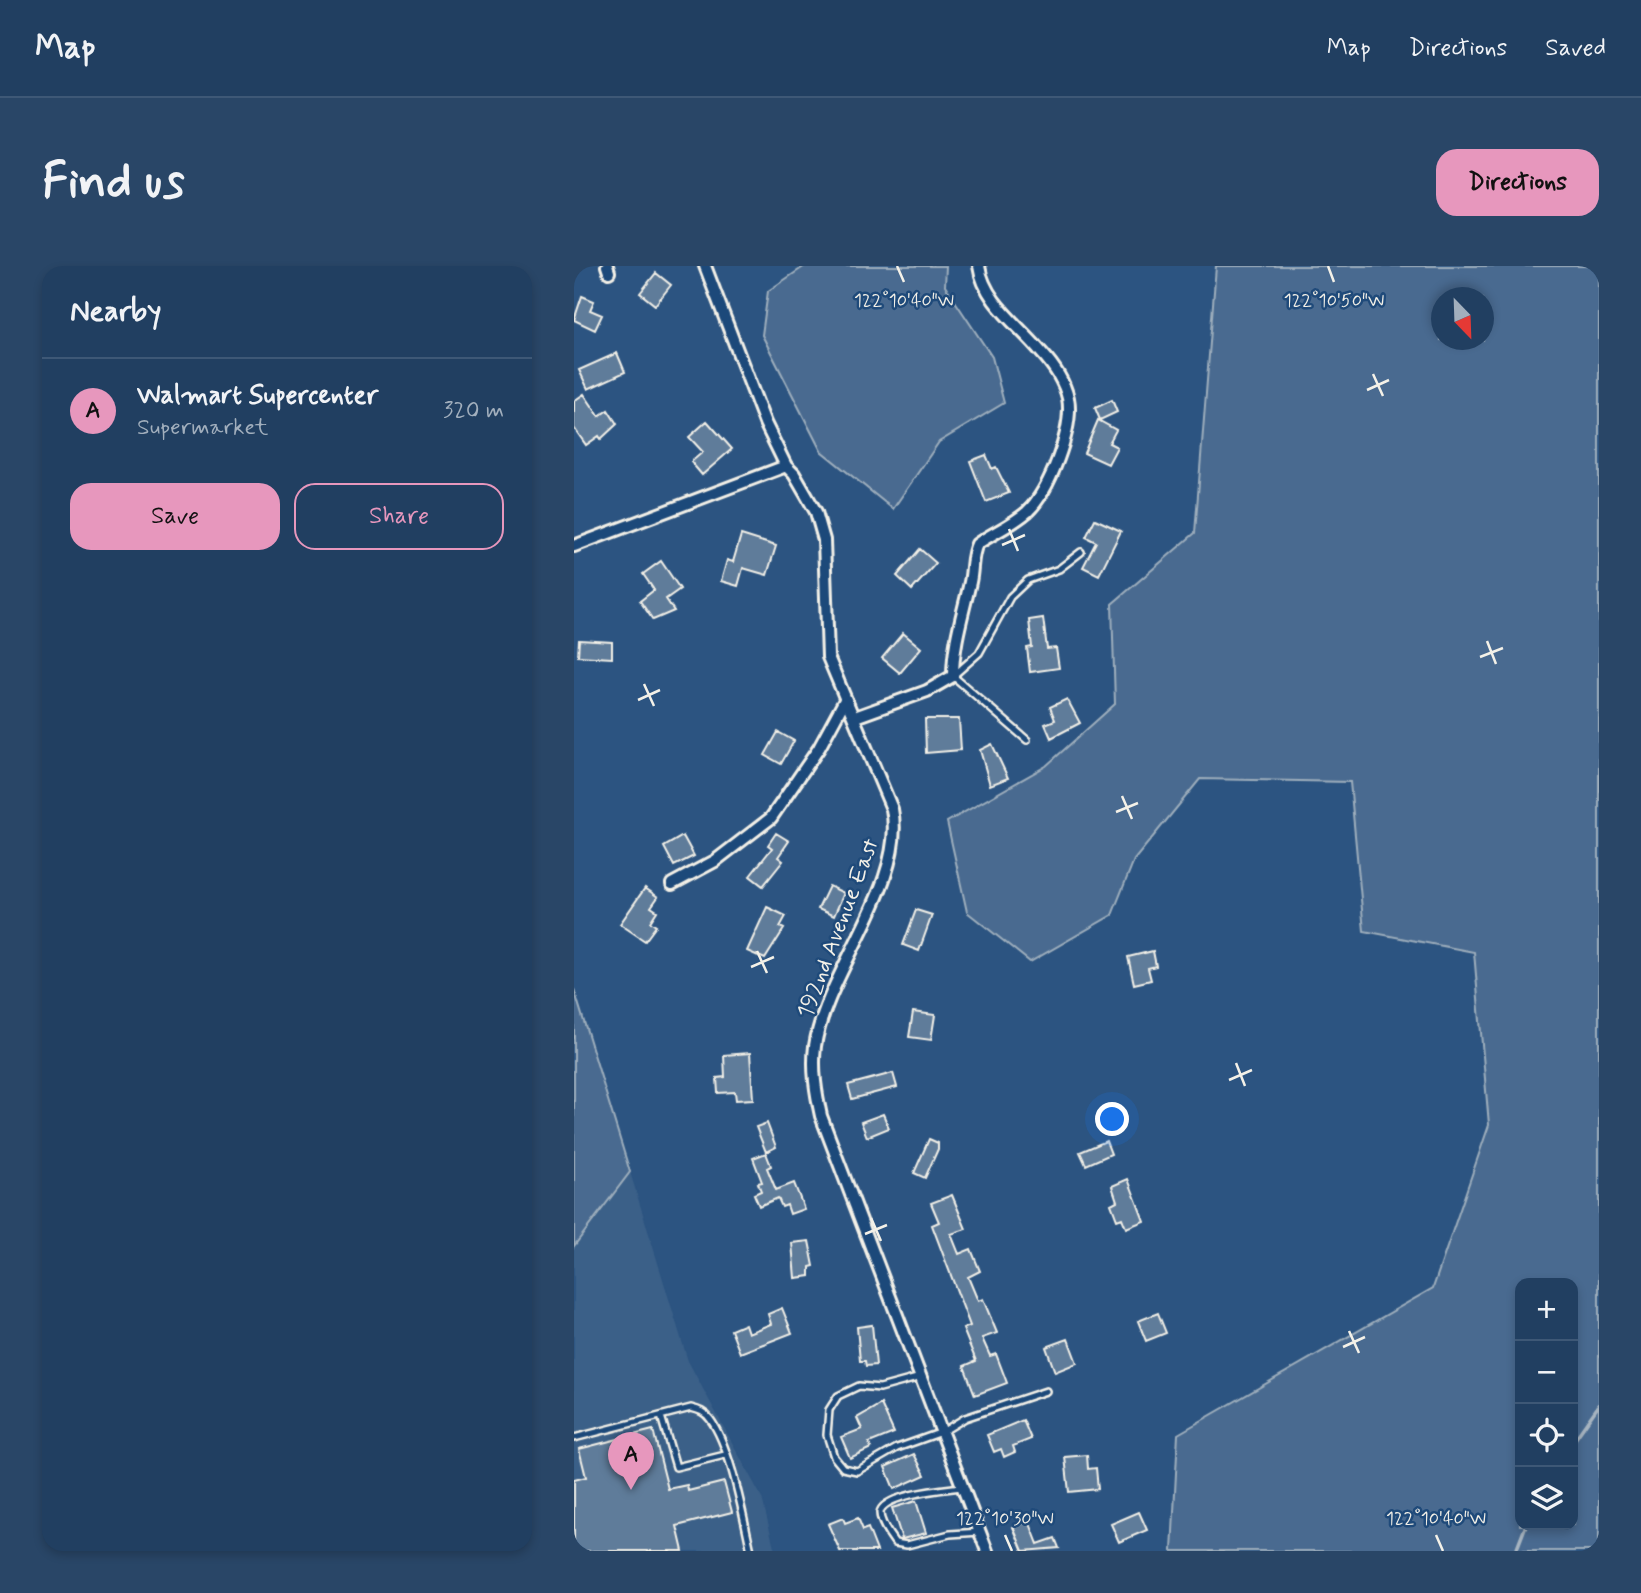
<!DOCTYPE html>
<meta charset="utf-8">
<style>
body{margin:0;font-family:Mynerve,sans-serif;background:#294667;color:#f1f3f6}
.controls{position:absolute;right:21px;bottom:21px;display:grid;overflow:hidden;border-radius:14px;box-shadow:0 4px 10px #0003}
.controls button{width:63px;height:63px;display:grid;place-items:center;padding:0;border:0;border-bottom:2px solid #3e5876;background:#213f61;color:#f1f3f6;font:35px sans-serif}
.compass{position:absolute;left:857px;top:21px;width:63px;height:63px;border-radius:50%;background:#213f61;box-shadow:0 4px 10px #0003;rotate:157deg}
.you{position:absolute;left:539px;top:854px;width:24px;height:24px;margin:-18px;border:5px solid #fff;border-radius:50%;background:#1a73e8;box-shadow:0 0 0 10px #1a73e833}
.badge{display:grid;place-items:center;width:46px;height:46px;border-radius:50%;background:#e797bd;color:#111;font-size:23px;font-weight:700}
.pin{position:absolute;translate:-50% -58px;filter:drop-shadow(0 2px 4px #0008)}
.pin::after{content:'';position:absolute;top:37px;width:24px;height:21px;background:inherit;clip-path:polygon(0 0,100% 0,50% 100%)}
.list{margin:0;padding:0;list-style:none}
h2{display:flex;justify-content:space-between;align-items:center;height:91px;margin:0;padding:0 28px;font-size:30px}
h2 small{font-size:23px;font-weight:400;color:#a2afbd}
.list li{display:grid;grid-template-columns:46px 1fr auto;gap:21px;align-items:center;box-sizing:border-box;height:105px;padding:0 28px;border-top:2px solid #3e5876}
.list b{display:block;font-size:26px;white-space:nowrap}
.list p{margin:0;font-size:23px;white-space:nowrap;color:#a2afbd}
.list em{font-size:23px;font-style:normal;color:#a2afbd}
.actions{display:flex;gap:14px;padding:21px 28px}
.actions a{flex:1;padding:16px 0;border:2px solid #e797bd;border-radius:21px;text-align:center;font-size:24px;color:#e797bd}
.actions .main{background:#e797bd;color:#111}
.icon{flex:none;width:38px;height:38px;fill:none;stroke:currentColor;stroke-width:2;stroke-linecap:round;stroke-linejoin:round}
.map{position:relative;flex:none;width:1025px;height:1285px;overflow:hidden;border-radius:21px}
header{display:flex;align-items:center;gap:42px;box-sizing:border-box;height:98px;padding:0 35px;background:#213f61;border-bottom:2px solid #3e5876}
header strong{font-size:33px}
nav{display:flex;gap:38px;margin-inline-start:auto;font-size:24px}
.intro{display:flex;align-items:center;justify-content:space-between;box-sizing:border-box;height:168px;padding:0 42px}
h1{margin:0;font-size:49px}
.button{padding:18px 32px;border-radius:21px;background:#e797bd;color:#111;font-size:24px;font-weight:700}
main{display:flex;gap:42px;padding:0 42px}
aside{flex:1;background:#213f61;border-radius:21px;box-shadow:0 4px 10px #0003}
.map>svg:first-child{display:block}
.built{fill:#3b6088}
.green{fill:#496b90;stroke:#9eaebc;stroke-width:2;fill-rule:evenodd}
.lines{fill:none;stroke-linecap:round;stroke-linejoin:round}
.stream{stroke:#a7b4c0;stroke-width:3.5}
.building{fill:#5e7b9a;stroke:#f4f1e8;stroke-width:2}
.lane-casing{stroke:#f4f1e8;stroke-width:10}
.street-casing{stroke:#f4f1e8;stroke-width:16}
.lane{stroke:#1f4a7a;stroke-width:5}
.street{stroke:#1f4a7a;stroke-width:10}
.ticks{fill:none;stroke:#f4f1e8;stroke-width:2.5}
.labels{text-anchor:middle;stroke-width:5;stroke-linejoin:round;paint-order:stroke}
.street-label{font-size:23px;fill:#f4f1e8;stroke:#1f4a7a}
.ticks-label{font-size:18px;text-anchor:middle;fill:#f4f1e8;stroke:#1f4a7a;stroke-width:5;stroke-linejoin:round;paint-order:stroke}
</style>
<header>
<strong>Map</strong>
<nav><a>Map</a><a>Directions</a><a>Saved</a></nav>
</header>
<div class="intro"><h1>Find us</h1><a class="button">Directions</a></div>
<main>
<aside>
<h2>Nearby<small></small></h2>
<ul class="list">
<li><span class="badge">A</span><div><b>Walmart Supercenter</b><p>Supermarket</p></div><em>320 m</em></li>
</ul>
<div class="actions"><a class="main">Save</a><a>Share</a></div>
</aside>
<div class="map">
<svg width="1025" height="1285" viewBox="0 0 1025 1285">
<rect width="100%" height="100%" fill="#2c5481"/>
<filter id="ink" filterUnits="userSpaceOnUse"><feTurbulence type="fractalNoise" baseFrequency=".0143" numOctaves="2"/><feDisplacementMap in="SourceGraphic" scale="14" xChannelSelector="R" yChannelSelector="G"/><feConvolveMatrix kernelMatrix="1 2 1 2 8 2 1 2 1" color-interpolation-filters="sRGB"/></filter>
<g filter="url(#ink)">
<!-- built -->
<path class="built" d="M56,906L114,1095L188,1232L201,1285H0V980Z"/>
<!-- green -->
<path class="green" d="M231,0H372L371,20L418,91L430,137L365,176L319,243L247,185L188,69L194,25Z
M642,0H1025V1285H598L604,1168L859,1022L915,859L900,686L790,665L776,516L626,513L560,594L538,649L456,696L393,646L373,556L472,500L541,438L538,338L621,267ZM867,32H909V74H867ZM999,1017V1259H946V1017Z
M0,723L56,906L0,980Z"/>
<g class="lines">
<!-- stream -->
<path class="stream" d="M999,1176L1025,1139
M942,1285L952,1259"/>
</g>
<!-- building -->
<path class="building" d="M82,7L97,19L81,39L66,27Z
M8,30L20,35L16,44L28,49L21,64L0,54Z
M43,87L51,106L14,123L5,104Z
M10,128L25,150L34,144L43,158L27,173L25,170L12,179L0,162V135Z
M538,134L543,146L526,154L521,142Z
M524,154L542,164L535,177L543,181L534,198L510,187Z
M133,155L158,183L128,209L117,196L129,186L115,171Z
M412,189L418,203L422,201L435,227L412,236L396,195Z
M521,253L547,265L525,309L509,301L522,276L512,271Z
M167,269L202,280L193,309L169,302L164,320L147,315L153,294L159,296Z
M346,283L362,297L338,324L323,310Z
M87,295L106,323L92,333L100,345L79,354L66,335L80,324L69,308Z
M469,352L473,383L482,382L485,402L456,406L453,382L458,381L455,354Z
M329,367L347,382L326,407L308,392Z
M5,374L38,376V392L4,390Z
M493,433L506,457L477,472L471,458L481,454L476,441Z
M351,453H385L387,484L352,487Z
M204,466L220,475L207,498L191,489Z
M418,478L434,512L416,519L406,484Z
M202,567L215,575L204,591L209,595L189,620L176,610L198,582L194,579Z
M109,570L120,590L100,600L90,581Z
M255,620L270,627L260,650L244,643Z
M71,622L84,631L77,641L83,645L76,656L82,660L71,675L46,658Z
M193,641L212,650L206,661L210,663L191,693L173,685Z
M342,644L358,649L345,685L329,679Z
M579,685L582,700L574,702L577,714L560,718L554,691Z
M339,746L361,749L357,774L335,771Z
M176,787L179,833L162,834L161,826L144,827L143,812L151,811L150,789Z
M319,807L323,821L278,833L274,819Z
M309,848L315,862L293,871L287,856Z
M193,857L202,881L192,886L182,861Z
M355,873L364,877V883L351,912L340,907Z
M532,875L537,888L512,899L506,886Z
M192,887L197,900L193,902L202,924L220,917L230,943L216,948L213,939L208,941L204,932L185,940L180,928L187,925L184,917L188,916L179,892Z
M554,913L570,955L552,962L548,952L543,954L537,938L543,935L538,920Z
M378,929L392,963L377,968L385,988L397,983L406,1005L394,1011L404,1035L409,1033L423,1067L408,1072L416,1090L422,1088L433,1117L401,1129L390,1100L402,1095L389,1063L396,1060L358,959L365,956L357,937Z
M235,975L240,1000L236,1001V1010L221,1012L218,977Z
M208,1042L218,1067L166,1087L157,1064L171,1058L174,1067L197,1058L194,1048Z
M584,1047L592,1067L572,1075L564,1055Z
M298,1059L302,1099L292,1100L291,1095H286L283,1061Z
M494,1073L503,1097L481,1106L472,1081Z
M307,1138L320,1167L295,1177L297,1182L276,1192L267,1171L288,1163L283,1152Z
M449,1154L457,1173L439,1180L441,1186L430,1191L427,1183L420,1186L413,1169Z
M79,1164L94,1223L113,1219L114,1225L150,1216L158,1246L103,1260L109,1285H0V1214L12,1211L5,1183Z
M340,1188L351,1209L320,1223L311,1201Z
M513,1189L514,1203L522,1202L524,1223L495,1226L491,1191Z
M342,1235L352,1267L328,1273L318,1242Z
M565,1246L573,1264L545,1276L537,1258Z
M269,1252L271,1257L284,1252L289,1264L294,1262L303,1285H266L254,1258Z
M455,1255L464,1278L481,1272L485,1282L449,1285L439,1261Z"/>
<g class="lines">
<defs>
<path id="lane" d="M453,474L379,410L405,387L436,331L454,314L485,303L507,286
M347,1111L306,1122L285,1120L264,1130L255,1144L253,1169L260,1191L269,1202L283,1205L323,1182L368,1166L391,1152L472,1125
M87,1150L102,1201L151,1189
M0,1172L117,1142C125,1144 131,1146 136,1153C157,1181 169,1250 177,1285
M388,1221C373,1223 308,1228 306,1247C306,1257 316,1270 321,1277L333,1279L376,1268L406,1266"/>
<path id="street" d="M33,0L35,6
M131,0L191,157L212,200L220,208L242,246L250,274L254,391L318,543C333,617 252,706 241,780C238,804 242,827 247,850L413,1285
M0,280L212,200
M281,451L353,425L379,410C379,377 389,348 396,316C399,303 397,290 403,278C419,267 438,259 453,246C475,226 500,162 494,132C490,115 479,99 467,86C446,60 410,36 405,0
M98,618L141,595L197,552L245,482L271,434"/>
</defs>
<!-- lane casing -->
<use href="#lane" class="lane-casing"/>
<!-- street casing -->
<use href="#street" class="street-casing"/>
<!-- lane -->
<use href="#lane" class="lane"/>
<!-- street -->
<use href="#street" class="street"/>
</g>
</g>
<!-- ticks -->
<path class="ticks" d="M323,0L330,16M754,0L760,16M799,108L809,130M793,124L815,114M435,263L444,285M428,279L451,269M913,375L922,398M906,391L929,382M70,418L80,440M64,434L86,424M548,530L558,553M542,546L564,537M183,685L193,707M177,701L200,691M662,797L671,820M655,814L678,804M297,952L307,975M291,968L313,959M775,1065L785,1087M769,1081L791,1071M431,1269L438,1285M862,1269L869,1285"/>
<g class="labels">
<!-- street labels -->
<g class="street-label">
<text transform="translate(263 662) rotate(-69)" y="8">192nd Avenue East</text>
</g>
</g>
<g class="ticks-label">
<text x="330" y="40">122°10'40"W</text>
<text x="760" y="40">122°10'50"W</text>
<text x="431" y="1258">122°10'30"W</text>
<text x="862" y="1258">122°10'40"W</text>
</g>
</svg>
<div class="controls">
<button>+</button>
<button>−</button>
<button><svg class="icon" aria-label="locate" viewBox="0 0 24 24"><circle cx="12" cy="12" r="6"/><path d="M12 2v4M12 18v4M2 12h4M18 12h4"/></svg></button>
<button><svg class="icon" aria-label="layers" viewBox="0 0 24 24"><path d="M12 4l9 5-9 5-9-5zM3 14l9 5 9-5"/></svg></button>
</div>
<svg class="compass" viewBox="-18 -18 36 36"><path d="M0-13l5 13h-10z" fill="#e53935"/><path d="M0 13l5-13h-10z" fill="#a2afbd"/></svg>
<div class="you"></div>
<div class="pin badge" style="left:57px;top:1224px">A</div>
</div>
</main>
